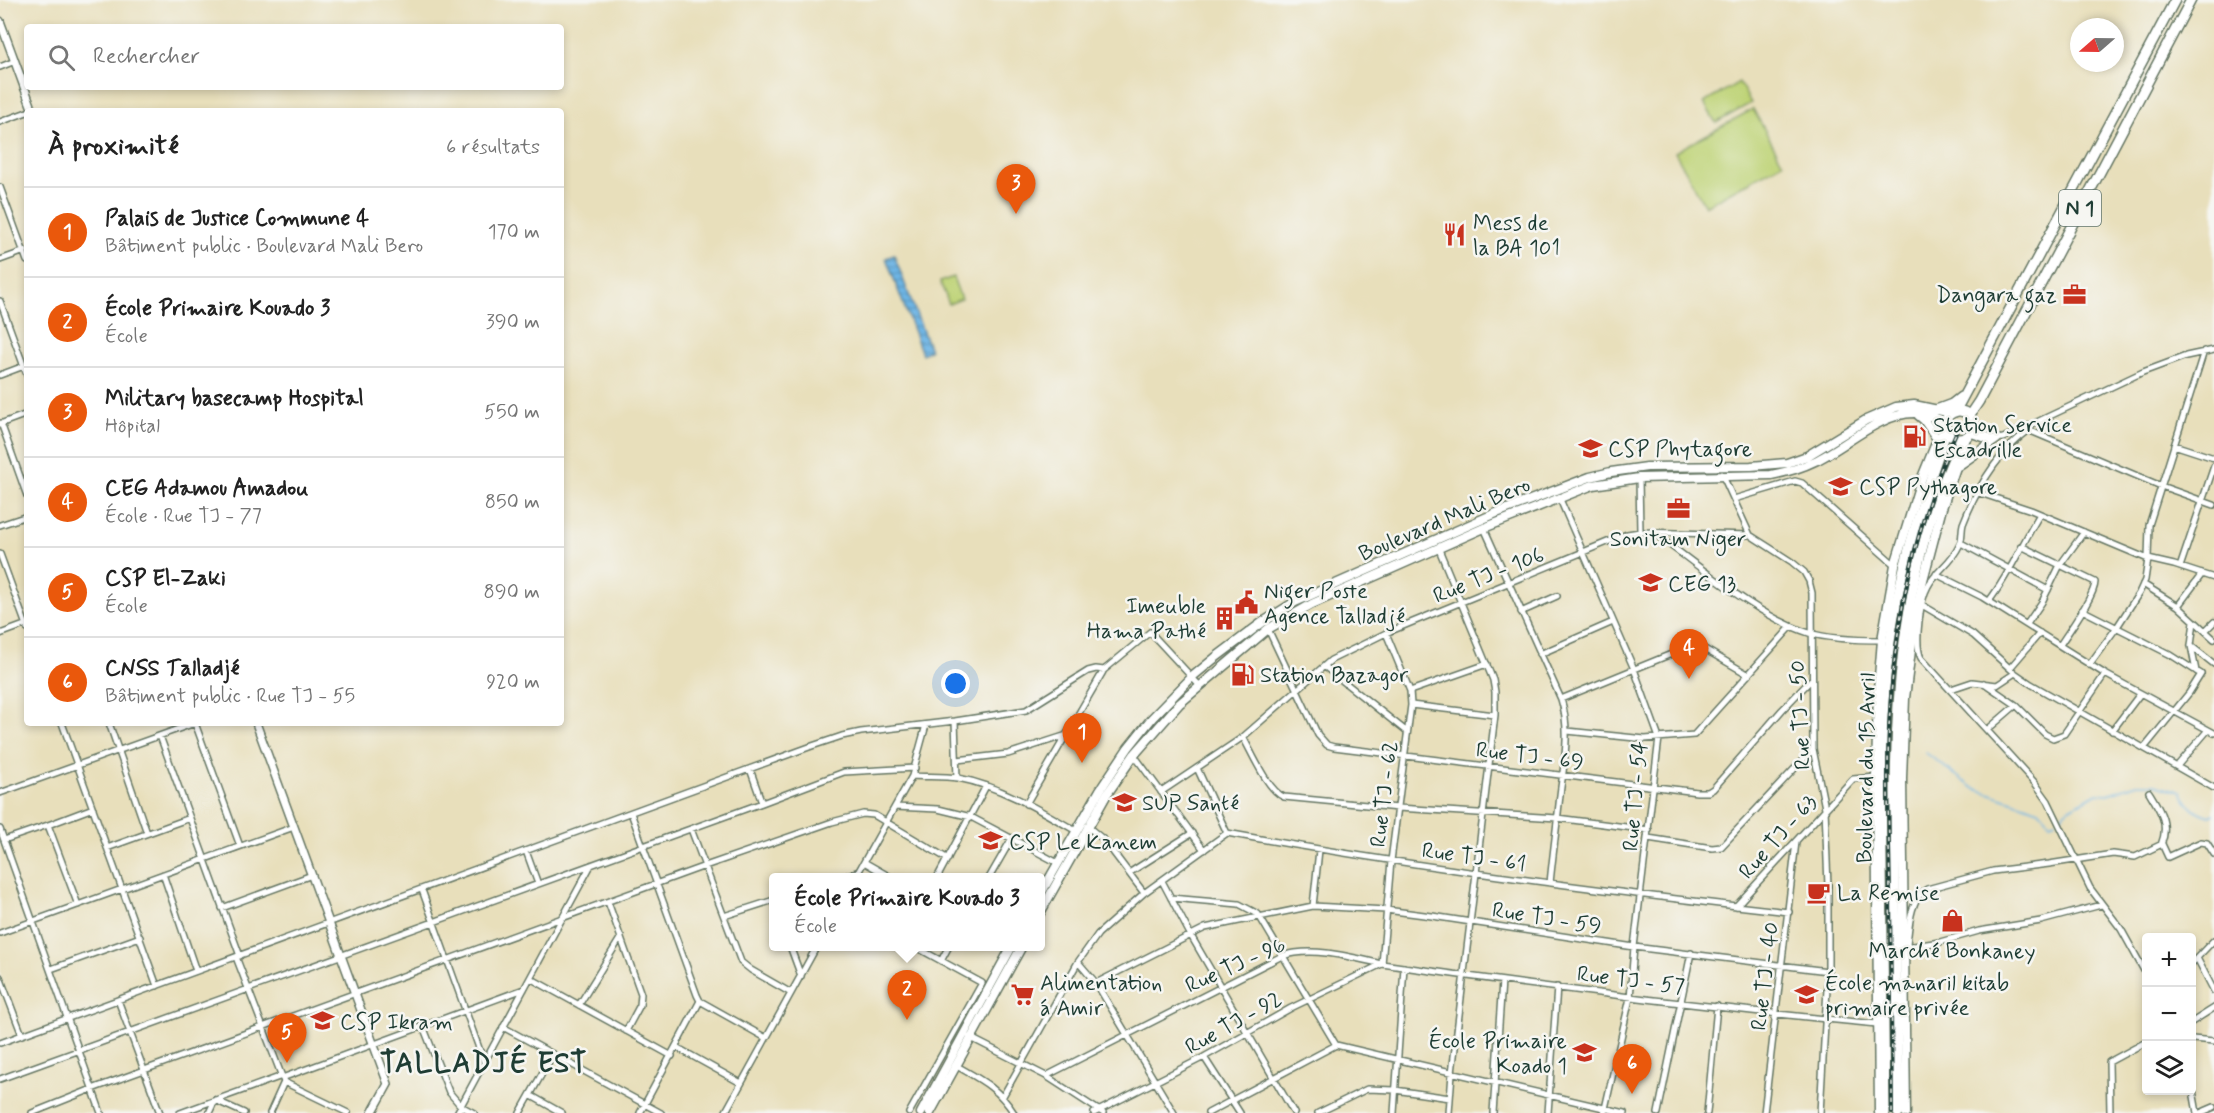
<!DOCTYPE html>
<html lang="fr">
<meta charset="utf-8">
<style>
body{margin:0;font-family:Mynerve,sans-serif;background:#f2f2f2;color:#222}
.controls{position:absolute;right:18px;bottom:18px;display:grid;overflow:hidden;border-radius:6px;box-shadow:0 3px 9px #0003}
.controls button{width:54px;height:54px;display:grid;place-items:center;padding:0;border:0;border-bottom:2px solid #e0e0e0;background:#fff;color:#222;font:30px sans-serif}
.compass{position:absolute;left:2070px;top:18px;width:54px;height:54px;border-radius:50%;background:#fff;box-shadow:0 3px 9px #0003;rotate:250deg}
.you{position:absolute;left:956px;top:684px;width:21px;height:21px;margin:-15px;border:4px solid #fff;border-radius:50%;background:#1a73e8;box-shadow:0 0 0 9px #1a73e833}
.badge{display:grid;place-items:center;width:39px;height:39px;border-radius:50%;background:#ea580c;color:#fff;font-size:20px;font-weight:700}
.pin{position:absolute;translate:-50% -50px;filter:drop-shadow(0 2px 3px #0008)}
.pin::after{content:'';position:absolute;top:32px;width:21px;height:18px;background:inherit;clip-path:polygon(0 0,100% 0,50% 100%)}
.popup{position:absolute;left:769px;top:873px;width:276px;height:78px;box-sizing:border-box;display:grid;place-content:center;border-radius:6px;background:#fff;filter:drop-shadow(0 2px 4px #0005);font-size:20px;white-space:nowrap;color:#767676}
.popup b{font-size:22px;color:#222}
.popup::after{content:'';position:absolute;left:50%;top:100%;margin-left:-12px;border:12px solid transparent;border-top-color:#fff}
.list{margin:0;padding:0;list-style:none}
h2{display:flex;justify-content:space-between;align-items:center;height:78px;margin:0;padding:0 24px;font-size:26px}
h2 small{font-size:20px;font-weight:400;color:#767676}
.list li{display:grid;grid-template-columns:39px 1fr auto;gap:18px;align-items:center;box-sizing:border-box;height:90px;padding:0 24px;border-top:2px solid #e0e0e0}
.list b{display:block;font-size:22px;white-space:nowrap}
.list p{margin:0;font-size:20px;white-space:nowrap;color:#767676}
.list em{font-size:20px;font-style:normal;color:#767676}
.icon{flex:none;width:33px;height:33px;fill:none;stroke:currentColor;stroke-width:2;stroke-linecap:round;stroke-linejoin:round}
.map{position:relative;flex:none;width:2214px;height:1113px;overflow:hidden}
.search{position:absolute;background:#fff;box-shadow:0 3px 9px #0003;left:24px;top:24px;width:540px;height:66px;display:flex;align-items:center;gap:15px;box-sizing:border-box;padding:0 21px;border-radius:6px;color:#767676;font-size:22px}
.panel{position:absolute;background:#fff;box-shadow:0 3px 9px #0003;left:24px;top:108px;width:540px;height:618px;border-radius:6px}
.map>svg:first-child{display:block}
.garden{fill:#bed376;stroke:#6e8855;stroke-width:1.5}
.water{fill:url(#water-rules);stroke:#46798c;stroke-width:1.5}
.lines{fill:none;stroke-linecap:round;stroke-linejoin:round}
.stream{stroke:#6eb5e5;stroke-width:1.5}
.minor-casing{stroke:#657663;stroke-width:8}
.tertiary-casing{stroke:#657663;stroke-width:10}
.primary-casing{stroke:#657663;stroke-width:11}
.trunk-casing{stroke:#657663;stroke-width:12}
.minor{stroke:#fff;stroke-width:5}
.tertiary{stroke:#fff;stroke-width:7}
.primary{stroke:#fff;stroke-width:8}
.trunk{stroke:#fff;stroke-width:9}
.rail-casing{stroke:#1f3d34;stroke-width:4}
.rail{stroke:#f6f6f2;stroke-width:1.5;stroke-dasharray:4.5;stroke-linecap:butt}
.labels{text-anchor:middle;stroke-width:5;stroke-linejoin:round;paint-order:stroke}
.shield{fill:#f6f6f2;stroke:#60746d;stroke-width:1.5}
.shield-label{font-size:21px;font-weight:bold;fill:#1f3d34}
.poi-label{font-size:22px;fill:#1f3d34;stroke:#f6f6f2;text-anchor:start}
.street-label{font-size:22px;fill:#1f3d34;stroke:#f6f6f2}
.district-label{font-size:28px;font-weight:bold;letter-spacing:1.5px;fill:#1f3d34;stroke:#f6f6f2}
</style>
<div class="map">
<svg width="2214" height="1113" viewBox="0 0 2214 1113">
<defs>
<pattern id="water-rules" width="6" height="5" patternUnits="userSpaceOnUse" patternTransform="scale(1.5)"><rect width="6" height="5" fill="#6eb5e5"/><path d="M0 2.5h6" fill="none" stroke="#5a94ba"/></pattern>
</defs>
<rect width="100%" height="100%" fill="#f6f6f2"/>
<filter id="ink" filterUnits="userSpaceOnUse"><feTurbulence type="fractalNoise" baseFrequency=".0167" numOctaves="2"/><feDisplacementMap in="SourceGraphic" scale="12" xChannelSelector="R" yChannelSelector="G"/><feConvolveMatrix kernelMatrix="1 2 1 2 8 2 1 2 1" color-interpolation-filters="sRGB"/></filter>
<filter id="wash" filterUnits="userSpaceOnUse"><feTurbulence type="fractalNoise" baseFrequency=".008" numOctaves="4" result="noise"/><feDisplacementMap in="SourceGraphic" scale="24" xChannelSelector="R" yChannelSelector="G"/><feGaussianBlur stdDeviation="1.35" result="paint"/><feColorMatrix in="noise" values="0 0 0 0 0 0 0 0 0 0 0 0 0 0 0 0 0 1.4 0 .05"/><feComposite in="paint" operator="in"/></filter>
<g filter="url(#wash)">
<rect width="100%" height="100%" fill="#e8dfbb"/>
<!-- garden -->
<path class="garden" d="M1739,82L1751,103L1716,123L1704,103Z
M1753,109L1783,163L1705,206L1675,152Z
M953,277L961,299L949,304L940,282Z"/>
<!-- water -->
<path class="water" d="M894,255L930,350L922,354L886,258Z"/>
<g class="lines">
<!-- stream -->
<path class="stream" d="M1926,753L1973,788L2039,810L2050,823L2056,821
M2059,818L2069,809L2097,793L2108,794L2137,784H2155L2181,792C2188,806 2194,811 2210,816L2214,814"/>
</g>
</g>
<g filter="url(#ink)">
<g class="lines">
<defs>
<path id="minor" d="M0,67L15,61
M0,122L27,112
M0,187L27,261
M0,260L25,251
M0,301L27,375
M0,375L24,366
M1,423L27,496
M0,424L27,414
M1972,429L1996,439
M2026,429L2161,486L2214,505
M2029,430C1997,453 1977,488 1963,524C1961,531 1963,539 1959,546C1952,562 1936,571 1928,586C1920,600 1914,644 1921,658L2035,783L2048,801L2090,888L2121,929L2146,974
M1970,434L1987,440L2003,438L2143,372L2186,356L2214,350
M2174,445L2214,458
M1722,474L1750,535
M1639,478L1640,532
M1977,492L2031,510L2148,559L2174,565L2214,578
M1559,497L1634,669L1659,738L1634,947L1630,998L1604,1113
M1734,499L1788,483L1795,481L1802,483L1895,565
M0,525L27,516
M1484,528L1561,699C1571,731 1564,762 1560,795C1557,824 1553,853 1550,883
M1655,534C1698,565 1760,618 1809,633C1829,639 1861,640 1882,640
M1961,543L2048,590
M2021,546L2095,582C2095,596 2068,632 2060,645
M1438,547L1493,680L1495,692V715L1452,1073L1449,1113
M0,554L27,628
M2180,567L2214,466
M1936,574L1982,597L2105,674L2214,733
M2143,584L2178,606L2214,639
M1989,601C2010,574 2022,543 2040,514
M1922,605L1973,635L2015,673L2031,684L2214,788
M2178,606L2202,574
M2082,610L2171,655L2196,671
M1521,612L1557,596
M2027,624L2042,602L2060,565L2084,532
M1268,629L1318,735L1327,745L1334,747L1697,792H1708L1713,789L1782,710L1811,680
M2205,631L2214,622
M0,634L27,624
M2191,646L2214,664
M1540,654L1613,622
M2089,665L2117,627L2139,593L2145,580L2148,559L2149,525L2204,351
M1324,666L1407,732
M2010,668L2040,633
M1984,683L2016,705L2045,734L2053,738L2064,734L2105,674
M1951,689L1972,682L1997,685L2015,673
M1410,691L1487,664
M1561,699L1696,644L1749,675
M1411,705L1495,715
M955,721L957,778
M62,723L157,986
M109,723L147,833
M1987,730L2016,705
M1567,731L1645,739L1694,735L1791,627
M2112,731L2140,694
M160,736L240,956
M1243,737C1252,753 1268,791 1284,797L1398,808L1557,818L1649,830
M2145,747L2189,693L2201,674L2196,671L2191,646L2194,621
M1134,755L1204,850
M957,760L1008,754L1064,736
M2178,765L2208,730
M1197,768L1227,833C1413,867 1601,891 1789,912
M750,769L762,803
M912,776C927,777 943,776 958,778C1000,786 1040,810 1076,831
M1161,792L1243,737L1331,660L1386,633L1627,534L1640,532L1750,535L1792,562L1804,572L1809,581L1812,593L1813,749L1825,808L1828,886V971L1820,1113
M2149,792C2160,810 2170,824 2161,845
M0,793L195,723L240,846
M1026,804L1104,670L1150,632L1199,685
M895,807L938,809L971,817L1058,863
M631,813L697,995L700,1001L766,1038
M1087,826L1104,840L1144,893
M0,829L101,1113
M691,829L741,962L751,970L791,993
M1648,838L1712,848L1721,847L1813,749
M4,840L48,825
M107,848L190,818
M526,851L538,884
M864,862L892,878
M1129,873L1192,833
M163,874L196,971
M840,878L859,871
M855,878L912,776L926,725
M937,878L986,786
M989,878L1012,838
M1162,881L1190,934L1294,1113
M422,890L484,1062
M1171,898L1239,904L1258,914L1336,1045
M608,902L641,994L640,1005L626,1031
M78,905L48,825L93,808
M1313,906L1319,850
M1736,906L1853,779L1876,777
M222,908L312,875
M724,916L774,900
M0,933L294,827
M1907,944C1909,928 1910,897 1927,889L1993,871L2049,864L2113,854L2135,857L2162,844L2168,857L2201,842L2207,843L2214,854
M790,946L801,976
M1907,947L1940,942L1979,931L2041,921L2101,905
M236,957L284,1082L348,1113
M2197,958L2214,991
M941,961L949,946
M1078,962L1096,983L1174,1113
M2192,963L2214,940
M1382,964L1391,861L1411,705L1410,691L1386,633
M51,969L140,937
M0,977L22,1035
M530,978L672,1056
M1096,983L1205,928L1313,906L1386,910L1432,916L1634,947L1828,971
M118,1000L160,1113
M579,1005L621,937
M2192,1022L2214,1008
M423,1026L449,1092L461,1106L474,1113
M503,1027L661,1113
M969,1037L1046,1076L1103,1113
M2192,1039L2214,1041
M0,1043L812,746L842,736L861,732L955,721L1026,710L1088,671L1096,669L1104,670
M1336,1045L1625,1113
M676,1047L741,1083
M1204,1057L1240,1113
M955,1065C981,1080 997,1087 1014,1113
M1046,1076L1282,956C1313,946 1351,957 1382,964C1547,988 1712,1008 1877,1024
M282,1078L524,989
M0,1079L762,803L844,772L915,768
M2192,1085L2197,1113
M530,1095L562,1113
M1003,1096L1078,962L1098,934L1144,893L1227,833
M215,1100L244,1113
M32,1113L92,1089L705,866L832,822L863,814L874,815L948,859
M180,1113L282,1076
M209,1113L215,1100
M270,1113L284,1082
M457,1113L591,865
M520,1113L553,1054
M640,1113L700,1001
M725,1113L817,946
M909,1113L982,983L914,946
M1094,1113L1204,1057L1291,1008L1382,964
M1208,1113L1336,1045
M1318,1113L1367,1089L1395,1090L1450,1098
M1394,1113L1404,967
M1493,1113L1502,981
M1548,1113L1557,987
M1658,1113L1691,953
M1707,1113L1717,1006
M1764,1113L1796,842
M2110,1113L2109,1062L2146,1042
M2200,1113L2214,1107"/>
<path id="tertiary" d="M0,21L33,111
M256,723L388,1084L372,1113"/>
<path id="primary" d="M1918,415L1924,420L1935,436
M1958,466L1997,439
M1040,895L1100,790L1128,748L1152,718L1192,677L1215,658L1263,622L1295,602L1494,514L1590,477L1611,472L1647,467L1751,466L1787,463L1807,456L1866,420L1896,407L1914,405L1952,413
M1040,913L1107,794L1134,755L1179,704L1268,629L1312,604L1484,528L1593,485L1639,478L1771,475C1787,472 1801,468 1815,461C1845,447 1880,413 1914,413C1925,413 1936,418 1945,422
M921,1113L1012,946
M930,1113L1022,946
M1879,1113L1876,777L1878,689L1882,640L1895,565L1921,480L1936,443L1945,429
M1906,1113L1902,778L1905,698L1915,618L1922,584L1942,508L1966,438"/>
<path id="trunk" d="M1936,410L1952,404L1961,397
M1945 425a14 14 0 1 1 28 0a14 14 0 1 1-28 0Z
M1955,412L2175,0
M1969,416L1979,401L2191,0
M1885,1113C1884,1030 1883,947 1882,864C1881,790 1880,715 1890,642C1899,569 1923,501 1946,432
M1898,1113C1897,1034 1896,955 1895,876C1894,723 1894,581 1962,439"/>
</defs>
<!-- minor casing -->
<use href="#minor" class="minor-casing"/>
<!-- tertiary casing -->
<use href="#tertiary" class="tertiary-casing"/>
<!-- primary casing -->
<use href="#primary" class="primary-casing"/>
<!-- trunk casing -->
<use href="#trunk" class="trunk-casing"/>
<!-- minor -->
<use href="#minor" class="minor"/>
<!-- tertiary -->
<use href="#tertiary" class="tertiary"/>
<!-- primary -->
<use href="#primary" class="primary"/>
<!-- trunk -->
<use href="#trunk" class="trunk"/>
<defs>
<path id="rail" d="M1892,1113C1892,1039 1891,965 1890,891C1889,831 1886,770 1890,710C1896,612 1918,515 1959,426"/>
</defs>
<!-- rail casing -->
<use href="#rail" class="rail-casing"/>
<!-- rail -->
<use href="#rail" class="rail"/>
</g>
</g>
<!-- icons -->
<defs>
<symbol id="restaurant-bare" viewBox="-9 -9 18 18"><path d="M-5-6h1v4h1v-4h1v4h1v-4h1v5L-1.5 .5V6h-2V.5L-5-1ZM5-6V6H3V1.5H1.5Q1.5-4 5-6Z" fill="#c8321e" stroke="#f6f6f2" stroke-width="2.5" paint-order="stroke"/></symbol>
<symbol id="office-bare" viewBox="-9 -9 18 18"><path d="M-6-3h4V-5.5h4V-3h4V5H-6ZM-1-4.5V-3h2v-1.5ZM-6 0V1H6V0Z" fill="#c8321e" stroke="#f6f6f2" stroke-width="2.5" paint-order="stroke"/></symbol>
<symbol id="fuel-bare" viewBox="-9 -9 18 18"><path d="M-5.5-6h7V0h2V4h1.3V-2.5L3-4.5l.8-.8L6-3V5H2.5V1h-1V6h-7ZM-4.2-4.7v3.2H.2V-4.7Z" fill="#c8321e" stroke="#f6f6f2" stroke-width="2.5" paint-order="stroke"/></symbol>
<symbol id="school-bare" viewBox="-9 -9 18 18"><path d="M0-5L7-2L0 1L-7-2ZM-4 1L0 2.5L4 1V4Q0 6-4 4Z" fill="#c8321e" stroke="#f6f6f2" stroke-width="2.5" paint-order="stroke"/></symbol>
<symbol id="civic-bare" viewBox="-9 -9 18 18"><path d="M-.6-6.5H3V-4.5H.6V-3L4-1V1h2V6H-6V1h2V-1L-.6-3ZM-1.2 2.5V6h2.4V2.5Z" fill="#c8321e" stroke="#f6f6f2" stroke-width="2.5" paint-order="stroke"/></symbol>
<symbol id="building-bare" viewBox="-9 -9 18 18"><path d="M-4-6H4V6H1V3H-1V6H-4ZM-2.5-4.3h1.7v1.8h-1.7ZM.8-4.3h1.7v1.8H.8ZM-2.5-1h1.7V.8h-1.7ZM.8-1h1.7V.8H.8Z" fill="#c8321e" stroke="#f6f6f2" stroke-width="2.5" paint-order="stroke"/></symbol>
<symbol id="university-bare" viewBox="-9 -9 18 18"><path d="M0-5L7-2L0 1L-7-2ZM-4 1L0 2.5L4 1V4Q0 6-4 4Z" fill="#c8321e" stroke="#f6f6f2" stroke-width="2.5" paint-order="stroke"/></symbol>
<symbol id="cafe-bare" viewBox="-9 -9 18 18"><path d="M-5.5-4.5H6V0H3Q3 3.5 0 3.5H-2.5Q-5.5 3.5-5.5 0ZM3-3.2v2h1.7v-2ZM-6 4.5H4V6H-6Z" fill="#c8321e" stroke="#f6f6f2" stroke-width="2.5" paint-order="stroke"/></symbol>
<symbol id="shop-bare" viewBox="-9 -9 18 18"><path d="M-5-2.5h2.3a2.7 3.5 0 0 1 5.4 0H5L5.5 6h-11ZM-1.5-2.5h3a1.5 2.3 0 0 0-3 0Z" fill="#c8321e" stroke="#f6f6f2" stroke-width="2.5" paint-order="stroke"/></symbol>
<symbol id="supermarket-bare" viewBox="-9 -9 18 18"><path d="M-6-5.5h2.5l.6 2H6L4.5 2H-2.5L-4.4-4H-6ZM-1.5 3.2a1.3 1.3 0 1 0 .1 0ZM3 3.2a1.3 1.3 0 1 0 .1 0Z" fill="#c8321e" stroke="#f6f6f2" stroke-width="2.5" paint-order="stroke"/></symbol>
</defs>
<g fill-rule="evenodd">
<use href="#restaurant-bare" x="1438" y="218" width="33" height="33"/>
<use href="#office-bare" x="2058" y="278" width="33" height="33"/>
<use href="#fuel-bare" x="1898" y="420" width="33" height="33"/>
<use href="#school-bare" x="1574" y="432" width="33" height="33"/>
<use href="#school-bare" x="1824" y="470" width="33" height="33"/>
<use href="#office-bare" x="1662" y="492" width="33" height="33"/>
<use href="#school-bare" x="1634" y="566" width="33" height="33"/>
<use href="#civic-bare" x="1230" y="586" width="33" height="33"/>
<use href="#building-bare" x="1208" y="602" width="33" height="33"/>
<use href="#fuel-bare" x="1226" y="658" width="33" height="33"/>
<use href="#university-bare" x="1108" y="786" width="33" height="33"/>
<use href="#school-bare" x="974" y="824" width="33" height="33"/>
<use href="#cafe-bare" x="1802" y="876" width="33" height="33"/>
<use href="#shop-bare" x="1936" y="904" width="33" height="33"/>
<use href="#supermarket-bare" x="1006" y="978" width="33" height="33"/>
<use href="#school-bare" x="1790" y="978" width="33" height="33"/>
<use href="#school-bare" x="306" y="1004" width="33" height="33"/>
<use href="#school-bare" x="1568" y="1036" width="33" height="33"/>
</g>
<g class="labels">
<!-- shield labels -->
<rect class="shield" x="2059" y="190" width="42" height="36" rx="4.5"/>
<g class="shield-label">
<text x="2080" y="215">N 1</text>
</g>
<!-- poi labels -->
<g class="poi-label">
<text x="1473" y="230">Mess de<tspan x="1473" dy="25">la BA 101</tspan></text>
<text x="2057" y="302" text-anchor="end">Dangara gaz</text>
<text x="1933" y="432">Station Service<tspan x="1933" dy="25">Escadrille</tspan></text>
<text x="1608" y="456">CSP Phytagore</text>
<text x="1859" y="494">CSP Pythagore</text>
<text x="1678" y="546" text-anchor="middle">Sonitam Niger</text>
<text x="1668" y="591">CEG 13</text>
<text x="1264" y="598">Niger Poste<tspan x="1264" dy="25">Agence Talladjé</tspan></text>
<text x="1206" y="613" text-anchor="end">Imeuble<tspan x="1206" dy="25">Hama Pathé</tspan></text>
<text x="1260" y="682">Station Bazagor</text>
<text x="1142" y="810">SUP Santé</text>
<text x="1009" y="849">CSP Le Kanem</text>
<text x="1837" y="900">La Remise</text>
<text x="1952" y="958" text-anchor="middle">Marché Bonkaney</text>
<text x="1040" y="990">Alimentation<tspan x="1040" dy="25">á Amir</tspan></text>
<text x="1825" y="990">École manaril kitab<tspan x="1825" dy="25">primaire privée</tspan></text>
<text x="340" y="1029">CSP Ikram</text>
<text x="1567" y="1048" text-anchor="end">École Primaire<tspan x="1567" dy="25">Koado 1</tspan></text>
</g>
<!-- street labels -->
<g class="street-label">
<text transform="translate(1444 518) rotate(-23)" y="8">Boulevard Mali Bero</text>
<text transform="translate(1488 574) rotate(-22)" y="8">Rue TJ - 106</text>
<text transform="translate(1799 715) rotate(-93)" y="8">Rue TJ - 50</text>
<text transform="translate(1530 755) rotate(7)" y="8">Rue TJ - 69</text>
<text transform="translate(1865 768) rotate(-89)" y="8">Boulevard du 15 Avril</text>
<text transform="translate(1383 794) rotate(-83)" y="8">Rue TJ - 62</text>
<text transform="translate(1634 796) rotate(-85)" y="8">Rue TJ - 54</text>
<text transform="translate(1777 836) rotate(-48)" y="8">Rue TJ - 63</text>
<text transform="translate(1474 856) rotate(8)" y="8">Rue TJ - 61</text>
<text transform="translate(1547 917) rotate(9)" y="8">Rue TJ - 59</text>
<text transform="translate(1235 964) rotate(-24)" y="8">Rue TJ - 96</text>
<text transform="translate(1764 976) rotate(-83)" y="8">Rue TJ - 40</text>
<text transform="translate(1631 979) rotate(7)" y="8">Rue TJ - 57</text>
<text transform="translate(1233 1022) rotate(-29)" y="8">Rue TJ - 92</text>
</g>
<!-- district labels -->
<g class="district-label">
<text x="484" y="1072">TALLADJÉ EST</text>
</g>
</g>
</svg>
<div class="controls">
<button>+</button>
<button>−</button>
<button><svg class="icon" aria-label="layers" viewBox="0 0 24 24"><path d="M12 4l9 5-9 5-9-5zM3 14l9 5 9-5"/></svg></button>
</div>
<svg class="compass" viewBox="-18 -18 36 36"><path d="M0-13l5 13h-10z" fill="#e53935"/><path d="M0 13l5-13h-10z" fill="#767676"/></svg>
<div class="you"></div>
<div class="pin badge" style="left:1082px;top:763px">1</div>
<div class="pin badge" style="left:907px;top:1020px">2</div>
<div class="popup"><b>École Primaire Kouado 3</b>École</div>
<div class="pin badge" style="left:1016px;top:214px">3</div>
<div class="pin badge" style="left:1689px;top:679px">4</div>
<div class="pin badge" style="left:287px;top:1063px">5</div>
<div class="pin badge" style="left:1632px;top:1094px">6</div>
<div class="search"><svg class="icon" aria-label="search" viewBox="0 0 24 24"><circle cx="10" cy="10" r="6"/><path d="M15 15l6 6"/></svg>Rechercher</div>
<section class="panel">
<h2>À proximité<small>6 résultats</small></h2>
<ul class="list">
<li><span class="badge">1</span><div><b>Palais de Justice Commune 4</b><p>Bâtiment public · Boulevard Mali Bero</p></div><em>170 m</em></li>
<li><span class="badge">2</span><div><b>École Primaire Kouado 3</b><p>École</p></div><em>390 m</em></li>
<li><span class="badge">3</span><div><b>Military basecamp Hospital</b><p>Hôpital</p></div><em>550 m</em></li>
<li><span class="badge">4</span><div><b>CEG Adamou Amadou</b><p>École · Rue TJ - 77</p></div><em>850 m</em></li>
<li><span class="badge">5</span><div><b>CSP El-Zaki</b><p>École</p></div><em>890 m</em></li>
<li><span class="badge">6</span><div><b>CNSS Talladjé</b><p>Bâtiment public · Rue TJ - 55</p></div><em>920 m</em></li>
</ul>
</section>
</div>
